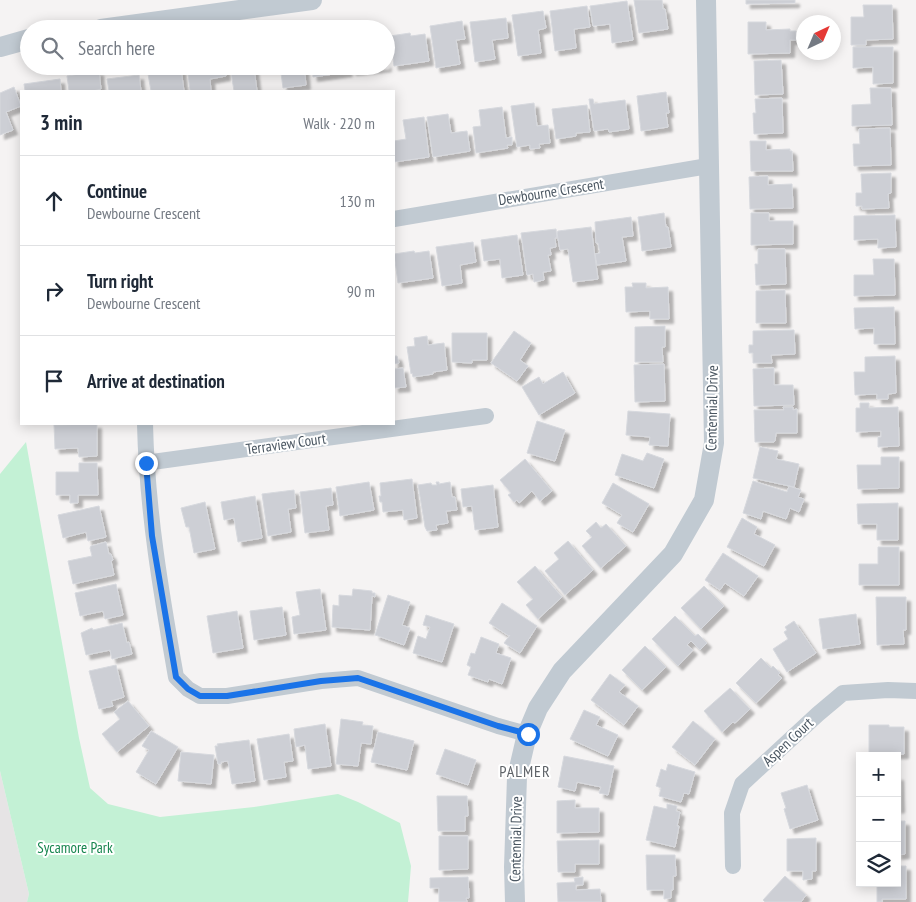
<!DOCTYPE html>
<meta charset="utf-8">
<style>
body{margin:0;font-family:"PT Sans Narrow",sans-serif;background:#f6f6f7;color:#1f2937}
.controls{position:absolute;right:15px;bottom:15px;display:grid;overflow:hidden;border-radius:0px;box-shadow:0 2px 12px #0003}
.controls button{width:45px;height:45px;display:grid;place-items:center;padding:0;border:0;border-bottom:1px solid #e0e1e3;background:#fff;color:#1f2937;font:25px sans-serif}
.compass{position:absolute;left:796px;top:15px;width:45px;height:45px;border-radius:50%;background:#fff;box-shadow:0 2px 12px #0003;rotate:44deg}
.stop{position:absolute;width:15px;height:15px;margin:-11px;border:4px solid #1a73e8;border-radius:50%;background:#fff}
.stop.end{background:#1a73e8;border-color:#fff;box-shadow:0 1px 5px #0008}
.list{margin:0;padding:0;list-style:none}
h2{display:flex;justify-content:space-between;align-items:center;height:65px;margin:0;padding:0 20px;font-size:21px}
h2 small{font-size:16px;font-weight:400;color:#747a83}
.list li{display:grid;grid-template-columns:32px 1fr auto;gap:15px;align-items:center;box-sizing:border-box;height:90px;padding:0 20px;border-top:1px solid #e0e1e3}
.list b{display:block;font-size:19px;white-space:nowrap}
.list p{margin:0;font-size:16px;white-space:nowrap;color:#747a83}
.list em{font-size:16px;font-style:normal;color:#747a83}
.icon{flex:none;width:28px;height:28px;fill:none;stroke:currentColor;stroke-width:2;stroke-linecap:round;stroke-linejoin:round}
.map{position:relative;flex:none;width:916px;height:902px;overflow:hidden}
.search{position:absolute;background:#fff;box-shadow:0 2px 12px #0003;left:20px;top:20px;width:375px;height:55px;display:flex;align-items:center;gap:12px;box-sizing:border-box;padding:0 18px;border-radius:28px;color:#747a83;font-size:19px}
.panel{position:absolute;background:#fff;box-shadow:0 2px 12px #0003;left:20px;top:90px;width:375px;height:335px;border-radius:0px}
.map>svg:first-child{display:block}
.education{fill:#e6e4e5}
.green{fill:#c3f1d5}
.building{fill:#cdcfd5;stroke:#d7d9de;filter:url(#shadow)}
.lines{fill:none;stroke-linecap:round;stroke-linejoin:round}
.minor{stroke:#c1cad2;stroke-width:16}
.tertiary{stroke:#c1cad2;stroke-width:20}
.route{stroke:#1a73e8;stroke-width:6}
.labels{text-anchor:middle;stroke-width:4;stroke-linejoin:round;paint-order:stroke}
.street-label{font-size:15px;fill:#4a5661;stroke:#fff}
.park-label{font-size:15px;fill:#17864f;stroke:#fff}
.neighbourhood-label{font-size:16px;letter-spacing:1px;fill:#5f6368;stroke:#fff}
</style>
<div class="map">
<svg width="916" height="902" viewBox="0 0 916 902">
<defs>
<filter id="shadow"><feDropShadow dx="4.5" dy="4.5" stdDeviation="1" flood-color="#0004"/></filter>
</defs>
<rect width="100%" height="100%" fill="#f5f3f3"/>
<!-- education -->
<path class="education" d="M0,771L29,894L27,902H0Z"/>
<!-- green -->
<path class="green" d="M26,442L79,738L90,788L108,804L160,817L254,807L338,794L358,802L400,823L411,866L408,902H27L29,894L0,771V474Z"/>
<!-- building -->
<path class="building" d="M634,0H662L663,9H665L668,29L639,33Z
M746,0H795V3L746,4Z
M627,1L633,40L612,43L610,24L593,26L590,6Z
M863,5H892L893,39L866,40V45H851V17H864Z
M587,6L590,27L574,29L576,48L555,51L550,11Z
M543,11L546,28L538,30L541,53L518,56L512,15Z
M506,18L508,38L492,40L495,59L475,62L470,22Z
M462,21L465,39L456,40L460,64L436,68L430,26Z
M748,22H766V30L790,29V31H796V40H790V53L748,54Z
M410,33L411,36L425,34L429,61L394,66L390,36Z
M853,47H893V83L873,84V67L853,68Z
M781,60L783,94L755,95L754,61Z
M386,63L387,67L352,71L351,66H386Z
M187,66H225L226,76L210,79L211,91H190Z
M230,66H262L254,68L257,91H234Z
M280,66H304L306,85L283,88Z
M312,66H347L348,72L313,77Z
M181,69L184,91H151L148,74Z
M99,71L101,89L93,91H69L67,76Z
M139,75L141,91H109L107,79Z
M60,79L61,91H25L24,84Z
M14,87L21,106L6,112L13,130L0,135V93Z
M870,88H891L892,125L852,126V105L871,104Z
M666,92L669,113H666L668,127L641,131L637,96Z
M782,98L783,133L754,134L753,113H756L755,99Z
M589,99H593L594,104L625,100L629,129L609,132L608,129L594,131Z
M534,103L537,126L548,125L550,143L539,144L540,148L530,149V145L517,147L511,106Z
M587,105L590,132L576,133V136L556,139L552,109Z
M502,107L506,138L512,137V145H507L508,148L476,153L473,127L481,126L479,110Z
M448,114L451,133L467,131L470,151L433,157L427,117Z
M424,117L429,157L394,162V141L406,139L403,120Z
M890,128L891,165L854,166L853,144H860L859,129Z
M750,141H766V150L790,149V151H792L793,171H751Z
M891,173V193L888,194L889,208L862,209V206H856V193H862L861,174Z
M768,176V185L792,184L793,208L750,209L749,177Z
M664,213L666,227H668L671,247L642,251L638,217Z
M751,213H769V221H793V244L751,245Z
M895,215L896,247L878,248V239L854,240V216Z
M631,217L633,236L622,237L626,261L597,265L595,254L600,253L598,243H596L595,222Z
M591,227L598,279L573,282L568,249L560,250L557,233L558,231Z
M556,229L557,238H555L556,247L550,248L551,255H548L551,271L543,272L544,280L534,282L533,274L527,275L521,233Z
M517,235L523,275L502,278L500,259L484,261L481,240Z
M473,242L476,262L460,265L462,283L442,286L436,247Z
M758,249H785L786,284L756,285L755,264H758Z
M414,251L415,253L429,251L433,278L398,283L394,254Z
M873,259H894L895,295L854,296V275H874Z
M632,283H646V288L668,287L669,319H650V311L626,312L625,287H633Z
M785,290L786,323H756V291Z
M894,307L895,344H874V328L855,329L854,308Z
M665,326V347H662L663,362H635V327Z
M794,330L795,354L771,355L772,363H753V353H749V345H753V331Z
M514,331L531,343L520,360L528,366L517,381L491,363Z
M452,333H487V360H472V363L452,362Z
M427,336L428,345L444,343L447,370L433,372V374L413,377L412,373L411,374L407,347L415,346L414,338Z
M394,356H397L399,363L394,364L395,369L403,368L406,387L394,388Z
M895,356L896,393L888,394V399H877V394L855,395L854,372H865V357Z
M664,364L665,401L635,402L634,365Z
M774,368V385H793L794,405L754,406L753,369Z
M563,372L575,393L539,415L522,387L539,377L543,384Z
M860,403H869V408L898,407L899,446L878,447V437H881V431L856,432V408H860Z
M783,407H793V410L797,409V433H776L775,441L774,442H755L754,410H784Z
M628,411L670,414L668,446L649,445L650,437L626,435Z
M537,421L565,430L555,461L527,453Z
M97,424V456L79,457L78,448L55,449L54,425Z
M760,447L778,451L776,459L799,464L794,487L753,478Z
M647,453L664,459L654,488L615,475L622,454L643,461Z
M881,457H899V488L858,489L857,465H881Z
M525,459L552,491L540,501L532,491L519,503L517,500L514,502L508,495L511,493L500,480Z
M79,463H97L98,495H78V503H70V495H56V472H79Z
M412,479L417,518L404,520L403,510L383,512L382,502H380L379,496H381L380,483Z
M753,481L787,492L789,486L801,490L798,497L804,499L799,512L790,508L786,519L763,511L761,519L743,513Z
M369,482L374,510L340,516L336,487Z
M436,482H439V484L450,482L452,497H455L457,510L446,511L448,523L436,525L437,530L427,531L425,527L418,485L431,483L432,485H437Z
M613,483L649,504L633,532L617,523L622,515L602,503Z
M493,485L498,527L475,530L472,506L463,507L461,489Z
M331,488L333,505L326,506L329,530L305,533L300,492Z
M294,490L296,508L288,509L291,532L268,536L262,494Z
M255,496L262,538L238,542L234,518L224,520L221,502Z
M205,502L215,549L194,553L189,527H186L181,508Z
M898,503V540H877V524H858L857,504Z
M99,506L106,537L88,541L86,532L63,538L58,515Z
M742,518L757,527L754,534L775,545L764,566L727,547Z
M596,522L601,528L606,524L626,546L601,568L582,546L592,537L586,531Z
M568,541L593,570L565,595L545,571L559,559L554,553Z
M106,542L109,554H111L113,560L111,561L114,575L73,584L68,561L92,556L90,548L91,546Z
M878,547H899V585H859V564H878Z
M723,553L758,576L744,596L725,583L720,590L705,580Z
M535,566L562,597L538,619L526,605L533,599L517,582Z
M116,584L123,615L105,619L103,611L80,616L75,593Z
M704,586L724,606L701,629L681,608Z
M320,589L326,630L294,634L292,617L300,615L296,592Z
M353,589L372,591V593H375V597L372,596L370,630L332,627L333,605L339,606V595L352,596Z
M388,595L410,602L402,625L410,628L404,645L375,635Z
M876,597H906V630H903L904,644L877,645Z
M502,603L537,626L520,653L504,643L510,635L509,636L489,623Z
M282,607L286,635L254,640L250,611Z
M237,611L243,648L213,653L207,616Z
M856,614L860,644L823,649L819,619Z
M426,615L454,624L442,662L413,653L418,636L426,639L430,627L423,625Z
M675,616L695,636L698,634L707,643L700,650L691,641L687,645L693,650L678,666L652,639Z
M794,621L816,653L787,672L773,649L788,639L784,632L787,630L785,627Z
M122,623L127,643L129,642L132,654L112,659L110,650L86,655L81,633L92,628L93,630Z
M481,637L499,644L496,653L511,658L502,684L489,679L488,682L468,675L471,667L467,665L471,653L475,654Z
M645,646L666,667L642,690L622,670Z
M761,658L771,668L773,666L780,673L778,675L782,678L756,703L736,683Z
M116,665L124,697L111,701L113,706L99,709L89,671Z
M610,674L625,685L619,692L638,706L624,725L591,700Z
M730,688L750,709L735,723L733,722L722,732L704,711Z
M128,701L149,726L117,752L102,734L120,719L114,712Z
M584,710L600,717L596,725L618,735L608,756L570,739Z
M341,719L363,722L362,725L373,726L371,744L361,743L358,766L336,764Z
M693,721L715,739L695,765L672,747Z
M325,724L331,766L308,769L305,745L296,747L294,729Z
M869,725H889V727H904V754L869,755Z
M151,731L178,747L156,784L136,772L149,750L142,746Z
M378,732L414,741L407,770L371,762Z
M289,734L293,761L284,762L286,777L264,780L257,739Z
M249,740L255,781L232,784L228,761L221,762V764H218L215,746H218L217,744Z
M445,749L476,760L468,785L436,774Z
M181,752L214,755L211,784L178,781Z
M564,756L614,766L608,795L599,793L601,787L577,782L575,791L558,787Z
M668,764L695,772L689,794L684,793L681,802L659,796L661,788L656,786L661,769L666,771Z
M897,776H899L900,808L897,809Z
M807,785L818,820L790,829L784,809L786,808L781,793Z
M437,796H467L468,816H465V831H438Z
M575,800V808H599V832L557,833V801Z
M667,804L677,806L676,811L680,812L677,826H679L675,847L646,840L654,806L667,809Z
M897,821H905V854L897,855Z
M439,836H468V869L439,870Z
M816,838V871H812V879L803,880V871H787V839Z
M599,840V864H575V872H558L557,841Z
M646,855H675L676,876H673V890H671V898L664,899V890H647Z
M897,866H906V899H882V902H877V883H897Z
M785,876L806,895L801,902H765L763,900Z
M468,877L469,898H466L467,902H439V888H430V878Z
M583,877V885H576V890L600,889L601,902H558L557,883L575,882L574,878Z"/>
<g class="lines">
<!-- minor -->
<path class="minor" d="M394,219L708,166
M145,424C147,511 161,592 176,677L188,689L200,696H227L321,681L358,678L498,726L527,734
M145,463L486,416
M733,866L732,813L742,784L818,714L843,693L888,690L916,691"/>
<!-- tertiary -->
<path class="tertiary" d="M101,29L312,0
M0,47L29,39
M515,902L514,867L517,777L527,734L538,708L562,671L673,554L704,500L714,443L706,0"/>
</g>
<g class="lines">
<!-- route -->
<path class="route" d="M146,463L152,536L176,677L188,689L200,696H227L321,681L358,678L498,726L528,734"/>
</g>
<g class="labels">
<!-- street labels -->
<g class="street-label">
<text transform="translate(551 192) rotate(-9)" y="5">Dewbourne Crescent</text>
<text transform="translate(712 408) rotate(-89)" y="5">Centennial Drive</text>
<text transform="translate(286 444) rotate(-8)" y="5">Terraview Court</text>
<text transform="translate(788 742) rotate(-43)" y="5">Aspen Court</text>
<text transform="translate(516 839) rotate(-89)" y="5">Centennial Drive</text>
</g>
<!-- park labels -->
<g class="park-label">
<text x="75" y="853">Sycamore Park</text>
</g>
<!-- neighbourhood labels -->
<g class="neighbourhood-label">
<text x="525" y="777">PALMER</text>
</g>
</g>
</svg>
<div class="controls">
<button>+</button>
<button>−</button>
<button><svg class="icon" aria-label="layers" viewBox="0 0 24 24"><path d="M12 4l9 5-9 5-9-5zM3 14l9 5 9-5"/></svg></button>
</div>
<svg class="compass" viewBox="-18 -18 36 36"><path d="M0-13l5 13h-10z" fill="#e53935"/><path d="M0 13l5-13h-10z" fill="#747a83"/></svg>
<div class="stop" style="left:528px;top:734px"></div>
<div class="stop end" style="left:146px;top:463px"></div>
<div class="search"><svg class="icon" aria-label="search" viewBox="0 0 24 24"><circle cx="10" cy="10" r="6"/><path d="M15 15l6 6"/></svg>Search here</div>
<section class="panel">
<h2>3 min<small>Walk · 220 m</small></h2>
<ul class="list">
<li><svg class="icon" aria-label="ahead" viewBox="0 0 24 24"><path d="M12 20V5M6 11l6-6 6 6"/></svg><div><b>Continue</b><p>Dewbourne Crescent</p></div><em>130 m</em></li>
<li><svg class="icon" aria-label="right" viewBox="0 0 24 24"><path d="M7 20v-9h11M14 6l5 5-5 5"/></svg><div><b>Turn right</b><p>Dewbourne Crescent</p></div><em>90 m</em></li>
<li><svg class="icon" aria-label="arrive" viewBox="0 0 24 24"><path d="M6 21V4h12l-3 4 3 4H6"/></svg><div><b>Arrive at destination</b></div></li>
</ul>
</section>
</div>
